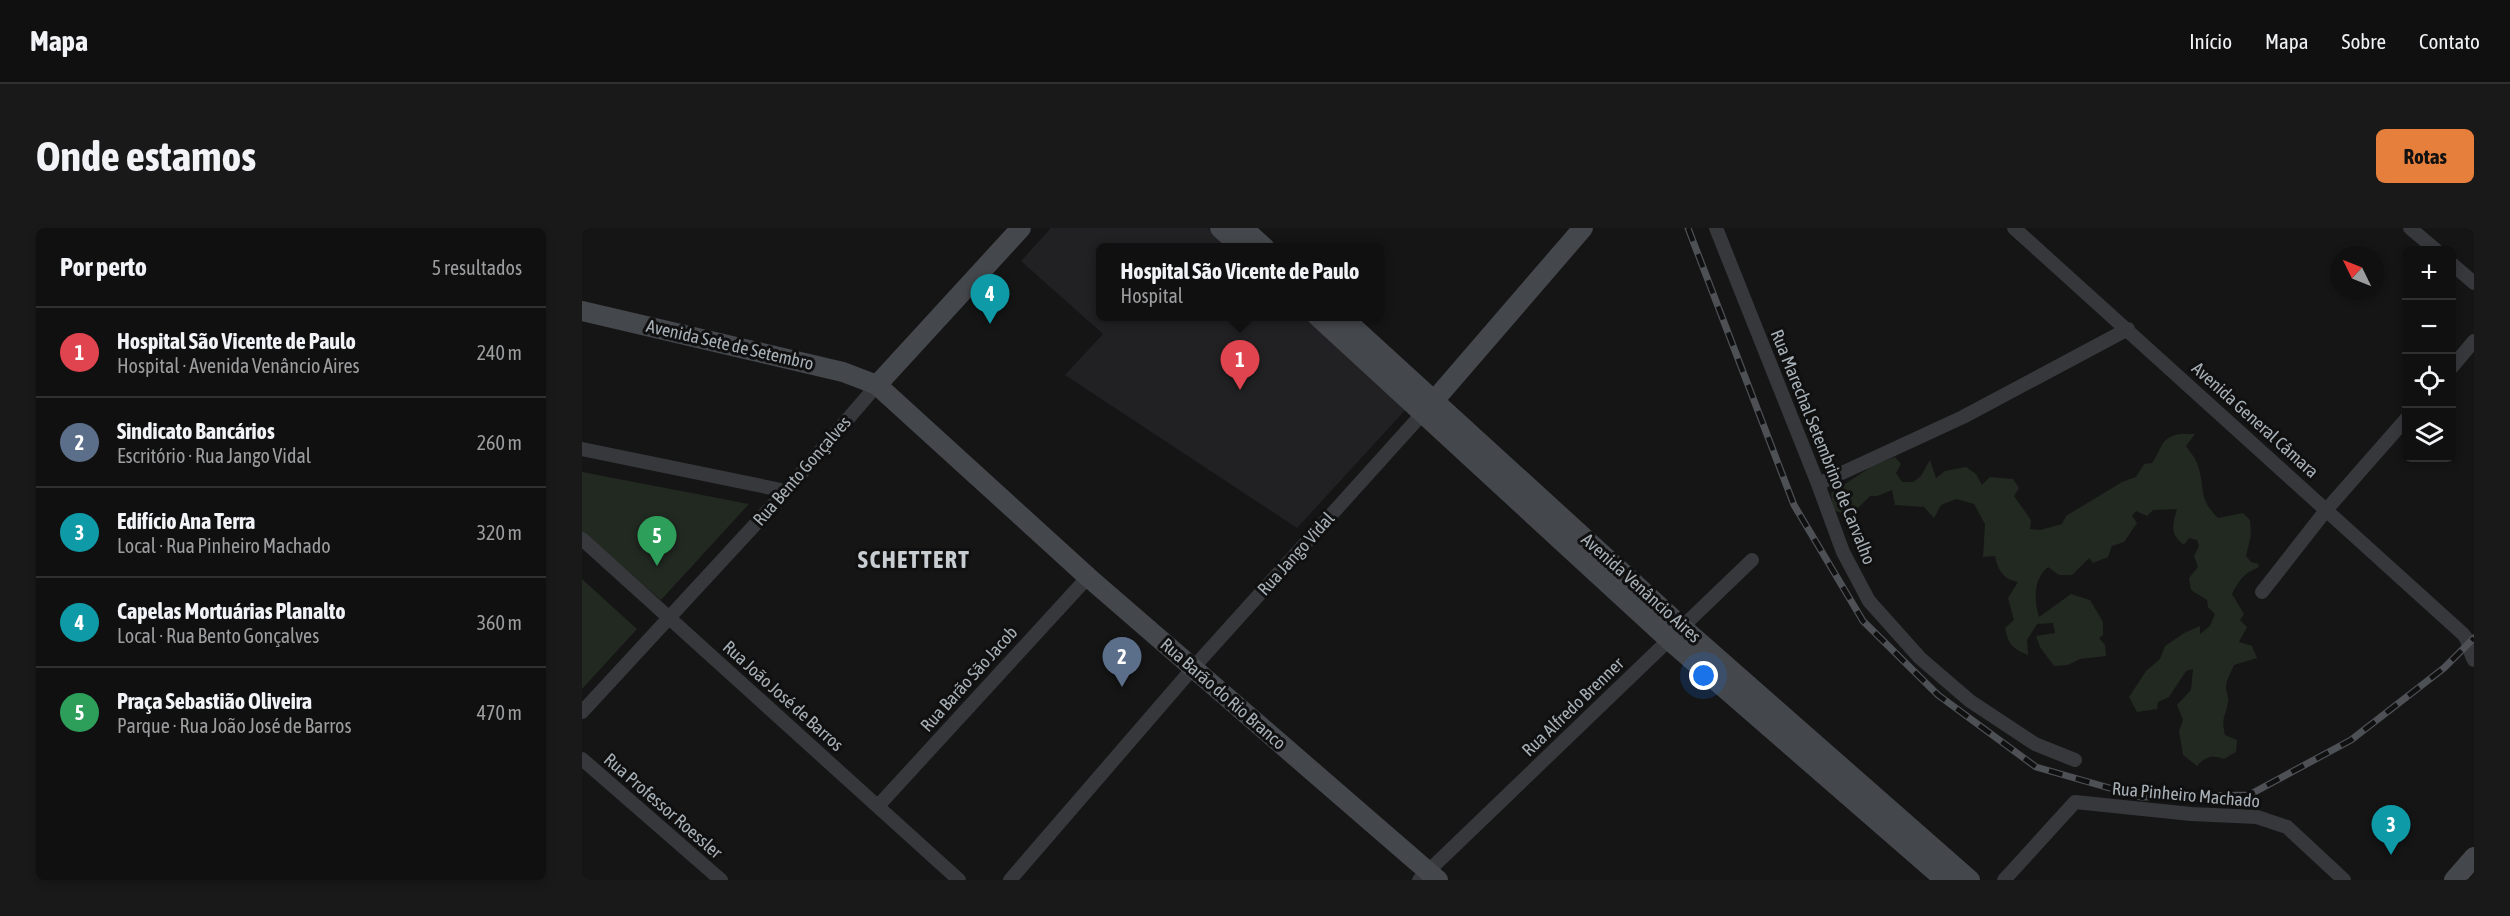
<!DOCTYPE html>
<html lang="pt">
<meta charset="utf-8">
<style>
body{margin:0;font-family:"Asap Condensed",sans-serif;background:#191919;color:#f1f3f6}
.controls{position:absolute;right:18px;top:18px;display:grid;overflow:hidden;border-radius:9px;box-shadow:0 3px 9px #0003}
.controls button{width:54px;height:54px;display:grid;place-items:center;padding:0;border:0;border-bottom:2px solid #303030;background:#101010;color:#f1f3f6;font:30px sans-serif}
.compass{position:absolute;left:1748px;top:18px;width:54px;height:54px;border-radius:50%;background:#101010;box-shadow:0 3px 9px #0003;rotate:313deg}
.you{position:absolute;left:1122px;top:448px;width:21px;height:21px;margin:-15px;border:4px solid #fff;border-radius:50%;background:#1a73e8;box-shadow:0 0 0 9px #1a73e833}
.badge{display:grid;place-items:center;width:39px;height:39px;border-radius:50%;background:#e77f3c;color:#fff;font-size:20px;font-weight:700}
.pin{position:absolute;translate:-50% -50px;filter:drop-shadow(0 2px 3px #0008)}
.pin::after{content:'';position:absolute;top:32px;width:21px;height:18px;background:inherit;clip-path:polygon(0 0,100% 0,50% 100%)}
.popup{position:absolute;left:514px;top:15px;width:288px;height:78px;box-sizing:border-box;display:grid;place-content:center;border-radius:9px;background:#101010;filter:drop-shadow(0 2px 4px #0005);font-size:20px;white-space:nowrap;color:#9c9d9f}
.popup b{font-size:22px;color:#f1f3f6}
.popup::after{content:'';position:absolute;left:50%;top:100%;margin-left:-12px;border:12px solid transparent;border-top-color:#101010}
.list{margin:0;padding:0;list-style:none}
h2{display:flex;justify-content:space-between;align-items:center;height:78px;margin:0;padding:0 24px;font-size:26px}
h2 small{font-size:20px;font-weight:400;color:#9c9d9f}
.list li{display:grid;grid-template-columns:39px 1fr auto;gap:18px;align-items:center;box-sizing:border-box;height:90px;padding:0 24px;border-top:2px solid #303030}
.list b{display:block;font-size:22px;white-space:nowrap}
.list p{margin:0;font-size:20px;white-space:nowrap;color:#9c9d9f}
.list em{font-size:20px;font-style:normal;color:#9c9d9f}
.icon{flex:none;width:33px;height:33px;fill:none;stroke:currentColor;stroke-width:2;stroke-linecap:round;stroke-linejoin:round}
.map{position:relative;flex:none;width:1892px;height:652px;overflow:hidden;border-radius:9px}
header{display:flex;align-items:center;gap:36px;box-sizing:border-box;height:84px;padding:0 30px;background:#101010;border-bottom:2px solid #303030}
header strong{font-size:28px}
nav{display:flex;gap:33px;margin-inline-start:auto;font-size:21px}
.intro{display:flex;align-items:center;justify-content:space-between;box-sizing:border-box;height:144px;padding:0 36px}
h1{margin:0;font-size:42px}
.button{padding:15px 27px;border-radius:9px;background:#e77f3c;color:#111;font-size:21px;font-weight:700}
main{display:flex;gap:36px;padding:0 36px}
aside{flex:1;background:#101010;border-radius:9px;box-shadow:0 3px 9px #0003}
.map>svg:first-child{display:block}
.built{fill:#212123}
.green{fill:#222921}
.lines{fill:none;stroke-linecap:round;stroke-linejoin:round}
.street{stroke:#36383b;stroke-width:14}
.secondary{stroke:#44474b;stroke-width:20}
.rail-casing{stroke:#4d5054;stroke-width:7}
.rail{stroke:#101011;stroke-width:4.5;stroke-dasharray:14;stroke-linecap:butt}
.labels{text-anchor:middle;stroke-width:6;stroke-linejoin:round;paint-order:stroke}
.street-label{font-size:18px;fill:#a7b0b6;stroke:#101011}
.district-label{font-size:24px;font-weight:bold;letter-spacing:1.5px;fill:#c8cdd2;stroke:#101011}
</style>
<header>
<strong>Mapa</strong>
<nav><a>Início</a><a>Mapa</a><a>Sobre</a><a>Contato</a></nav>
</header>
<div class="intro"><h1>Onde estamos</h1><a class="button">Rotas</a></div>
<main>
<aside>
<h2>Por perto<small>5 resultados</small></h2>
<ul class="list">
<li><span class="badge" style="background:#e0444e">1</span><div><b>Hospital São Vicente de Paulo</b><p>Hospital · Avenida Venâncio Aires</p></div><em>240 m</em></li>
<li><span class="badge" style="background:#5c6f8a">2</span><div><b>Sindicato Bancários</b><p>Escritório · Rua Jango Vidal</p></div><em>260 m</em></li>
<li><span class="badge" style="background:#0f9aa8">3</span><div><b>Edifício Ana Terra</b><p>Local · Rua Pinheiro Machado</p></div><em>320 m</em></li>
<li><span class="badge" style="background:#0f9aa8">4</span><div><b>Capelas Mortuárias Planalto</b><p>Local · Rua Bento Gonçalves</p></div><em>360 m</em></li>
<li><span class="badge" style="background:#2e9e5b">5</span><div><b>Praça Sebastião Oliveira</b><p>Parque · Rua João José de Barros</p></div><em>470 m</em></li>
</ul>
</aside>
<div class="map">
<svg width="1892" height="652" viewBox="0 0 1892 652">
<rect width="100%" height="100%" fill="#151516"/>
<!-- built -->
<path class="built" d="M469,0H626L648,19L518,20V88L726,89L827,178L715,300L483,147L521,106L439,33Z"/>
<!-- green -->
<path class="green" d="M1598,206H1613L1604,218C1608,224 1615,232 1616,238C1624,262 1615,269 1636,290L1661,285L1668,292L1669,307L1664,328L1669,334L1677,336L1676,340C1661,345 1657,353 1650,366L1662,386L1658,392L1665,399L1657,414L1670,418L1675,430L1652,437C1649,444 1644,452 1644,460C1644,465 1647,468 1646,474C1643,491 1639,489 1643,507L1655,512L1654,524L1642,531C1630,527 1624,528 1615,538L1601,527L1597,503L1601,492L1595,477L1609,462L1611,441L1604,443L1587,469L1576,474L1575,481L1555,484L1547,469L1564,443L1578,431L1583,418L1602,405L1618,398V406L1628,398L1633,386L1626,379L1625,372L1609,362L1607,350L1616,339L1612,328L1617,318L1615,312L1607,310L1602,317C1588,306 1590,298 1595,281L1571,282L1565,288L1554,283L1550,288L1555,295L1542,314L1530,318L1526,329L1511,335L1507,330L1490,347H1477L1466,339C1451,351 1452,372 1457,389L1489,366L1508,372L1521,394V407L1517,410L1523,417L1524,428L1498,431L1486,437L1472,438L1458,419L1454,408L1473,405L1471,395L1455,396L1445,412L1446,427C1431,421 1426,416 1423,400L1432,392L1426,370L1436,354C1421,351 1416,342 1413,328L1401,329L1403,296L1392,276L1374,271L1359,277L1352,290L1342,279L1313,277L1310,262L1295,268H1288L1273,283L1272,289L1251,282L1249,265L1292,237L1313,229L1319,236L1314,245L1320,254H1331L1339,248L1348,232L1354,250L1363,243L1384,239L1394,246L1400,257L1408,249L1431,251L1437,260L1432,268L1449,292L1448,301L1458,302L1480,296L1484,288L1540,254L1554,249L1562,236L1570,235C1581,220 1577,210 1598,206Z
M0,244L167,276L79,372L0,304Z
M0,351L55,401L0,461Z"/>
<g class="lines">
<!-- street -->
<path class="street" d="M1134,0L1236,256L1261,324L1287,373L1338,430L1388,473L1453,516L1493,532
M1432,0L1881,406C1889,415 1886,423 1892,432
M1828,0L1854,22
M1870,36L1892,55
M1870,139L1892,113
M0,221L204,263
M1236,256L1381,189L1546,101
M0,311L377,652
M1680,364L1745,281L1824,191
M0,484L204,263L295,157
M0,531L139,652
M296,578L506,349
M428,652L611,440L841,185
M837,652L1170,332
M1422,652L1493,574L1609,586L1675,589L1705,599L1762,652"/>
<!-- secondary -->
<path class="secondary" d="M638,0L660,20
M661,0L683,20
M0,83L261,144L295,157L506,349L856,652
M735,88L1087,412L1363,652
M759,88L1100,399L1388,652
M295,157L439,0
M844,182L1001,0
M1872,652L1892,629"/>
<defs>
<path id="rail" d="M1106,0L1212,277L1281,393L1356,467L1454,539L1559,569L1667,567L1769,512L1862,440L1892,410"/>
</defs>
<!-- rail casing -->
<use href="#rail" class="rail-casing"/>
<!-- rail -->
<use href="#rail" class="rail"/>
</g>
<g class="labels">
<!-- street labels -->
<g class="street-label">
<text transform="translate(148 117) rotate(13)" y="6">Avenida Sete de Setembro</text>
<text transform="translate(1673 192) rotate(42)" y="6">Avenida General Câmara</text>
<text transform="translate(1241 219) rotate(68)" y="6">Rua Marechal Setembrino de Carvalho</text>
<text transform="translate(220 243) rotate(-49)" y="6">Rua Bento Gonçalves</text>
<text transform="translate(714 326) rotate(-48)" y="6">Rua Jango Vidal</text>
<text transform="translate(1059 360) rotate(42)" y="6">Avenida Venâncio Aires</text>
<text transform="translate(387 451) rotate(-48)" y="6">Rua Barão São Jacob</text>
<text transform="translate(641 466) rotate(41)" y="6">Rua Barão do Rio Branco</text>
<text transform="translate(201 468) rotate(42)" y="6">Rua João José de Barros</text>
<text transform="translate(991 479) rotate(-44)" y="6">Rua Alfredo Brenner</text>
<text transform="translate(1604 567) rotate(5)" y="6">Rua Pinheiro Machado</text>
<text transform="translate(81 578) rotate(41)" y="6">Rua Professor Roessler</text>
</g>
<!-- district labels -->
<g class="district-label">
<text x="332" y="340">SCHETTERT</text>
</g>
</g>
</svg>
<div class="controls">
<button>+</button>
<button>−</button>
<button><svg class="icon" aria-label="locate" viewBox="0 0 24 24"><circle cx="12" cy="12" r="6"/><path d="M12 2v4M12 18v4M2 12h4M18 12h4"/></svg></button>
<button><svg class="icon" aria-label="layers" viewBox="0 0 24 24"><path d="M12 4l9 5-9 5-9-5zM3 14l9 5 9-5"/></svg></button>
</div>
<svg class="compass" viewBox="-18 -18 36 36"><path d="M0-13l5 13h-10z" fill="#e53935"/><path d="M0 13l5-13h-10z" fill="#9c9d9f"/></svg>
<div class="you"></div>
<div class="pin badge" style="left:658px;top:162px;background:#e0444e">1</div>
<div class="popup"><b>Hospital São Vicente de Paulo</b>Hospital</div>
<div class="pin badge" style="left:540px;top:459px;background:#5c6f8a">2</div>
<div class="pin badge" style="left:1809px;top:627px;background:#0f9aa8">3</div>
<div class="pin badge" style="left:408px;top:96px;background:#0f9aa8">4</div>
<div class="pin badge" style="left:75px;top:338px;background:#2e9e5b">5</div>
</div>
</main>
